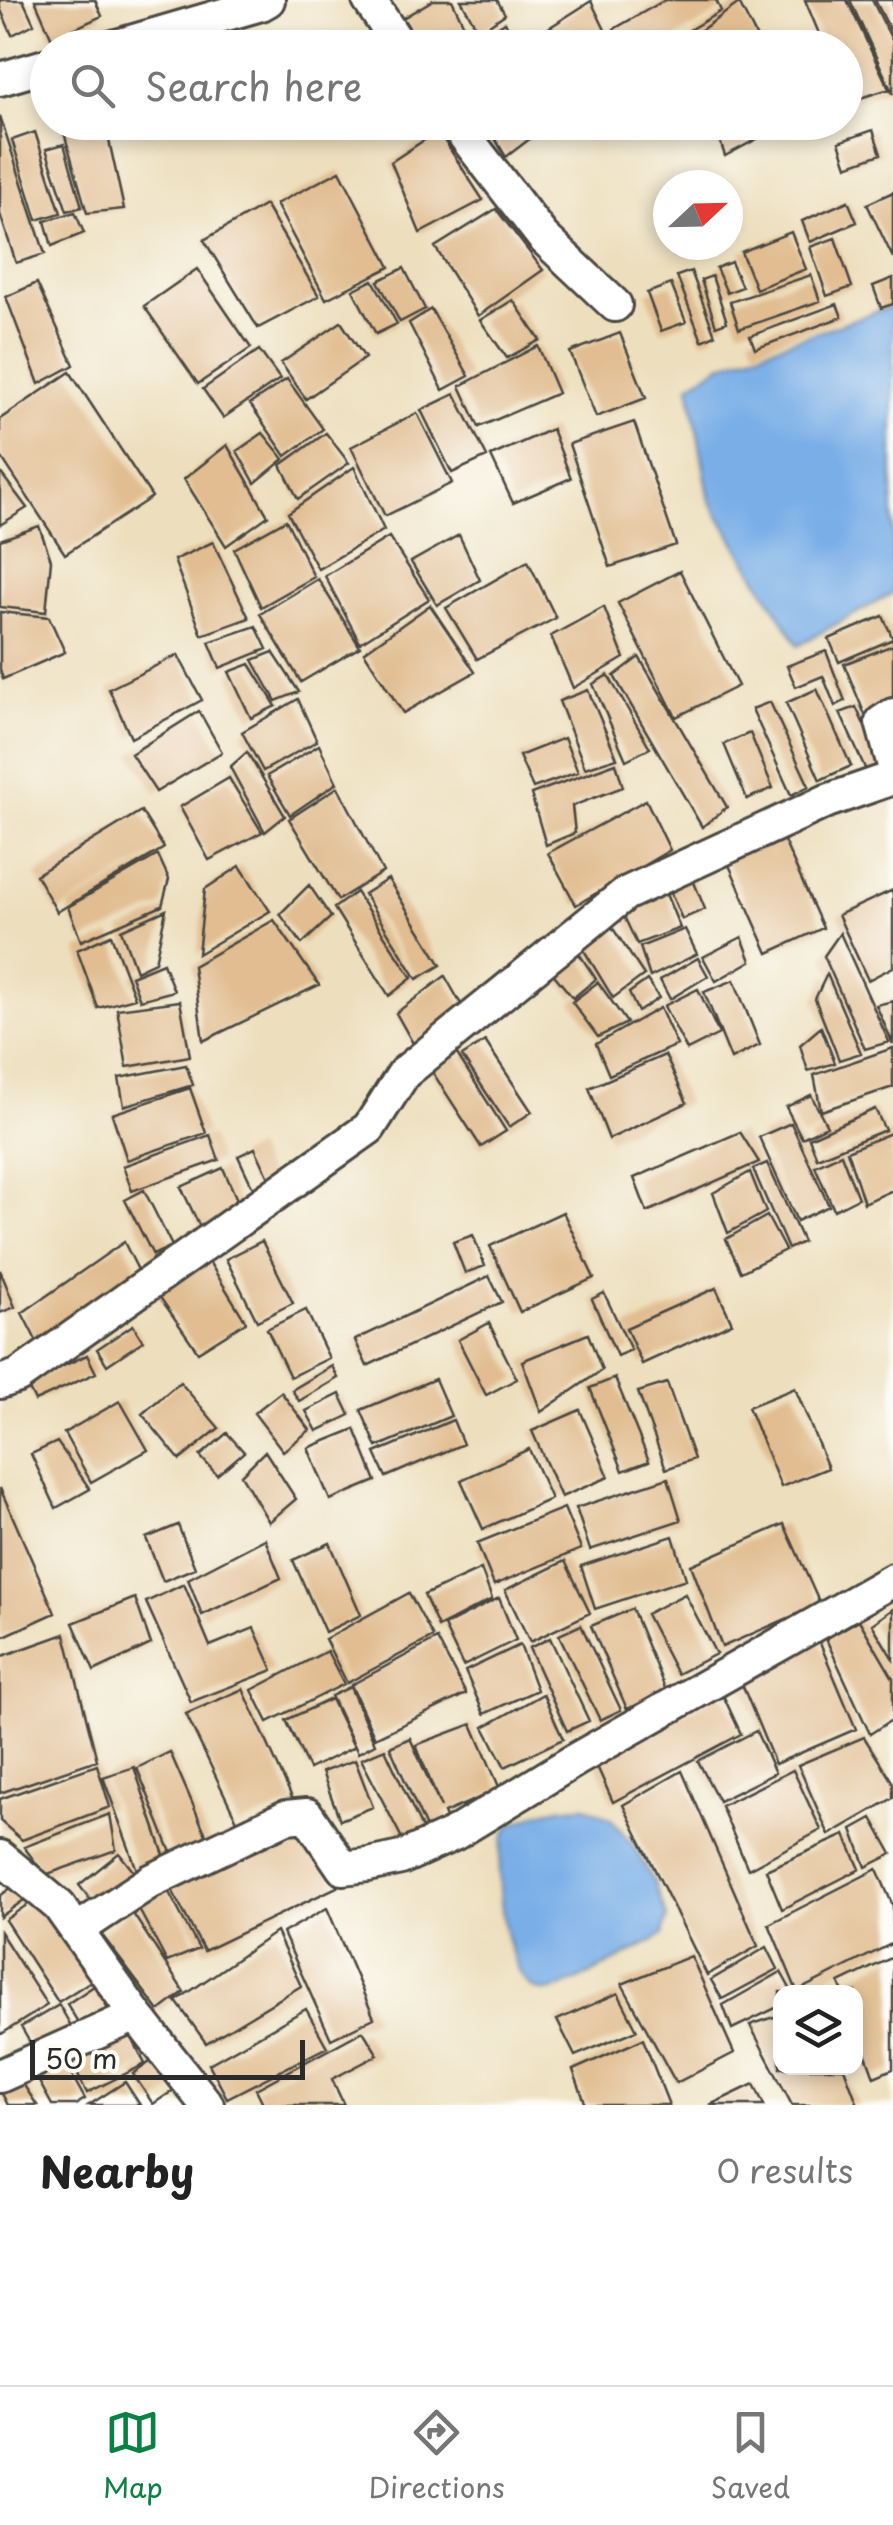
<!DOCTYPE html>
<style>
body{margin:0;font-family:"Playpen Sans",sans-serif;background:#f6f6f6;color:#222}
.controls{position:absolute;right:30px;bottom:30px;display:grid;overflow:hidden;border-radius:20px;box-shadow:0 5px 15px #0003}
.controls button{width:90px;height:90px;display:grid;place-items:center;padding:0;border:0;border-bottom:2px solid #e0e0e0;background:#fff;color:#222;font:50px sans-serif}
.compass{position:absolute;left:653px;top:170px;width:90px;height:90px;border-radius:50%;background:#fff;box-shadow:0 5px 15px #0003;rotate:68deg}
.scale{position:absolute;left:30px;bottom:25px;width:275px;box-sizing:border-box;padding-left:10px;border:5px solid #2b2b2b;border-top:0;font-size:28px;line-height:35px;white-space:nowrap;color:#2b2b2b;-webkit-text-stroke:8px #fdfcf7;paint-order:stroke}
.list{margin:0;padding:0;list-style:none}
h2{display:flex;justify-content:space-between;align-items:center;height:130px;margin:0;padding:0 40px;font-size:42px}
h2 small{font-size:32px;font-weight:400;color:#767676}
.icon{flex:none;width:55px;height:55px;fill:none;stroke:currentColor;stroke-width:2;stroke-linecap:round;stroke-linejoin:round}
.map{position:relative;flex:none;width:893px;height:2105px;overflow:hidden}
.search{position:absolute;background:#fff;box-shadow:0 5px 15px #0003;left:30px;right:30px;top:30px;height:110px;display:flex;align-items:center;gap:25px;box-sizing:border-box;padding:0 35px;border-radius:55px;color:#767676;font-size:38px}
.sheet{height:280px;background:#fff}
nav{display:flex;justify-content:space-around;align-items:center;box-sizing:border-box;height:140px;border-top:2px solid #e0e0e0;background:#fff;font-size:28px;color:#767676}
nav a{display:grid;justify-items:center;gap:5px}
nav .on{color:#0b8043}
.map>svg:first-child{display:block}
.water{fill:#79aee7;stroke:#526c89;stroke-width:2.5}
.building{fill:#e1bd91}
.lines{fill:none;stroke-linecap:round;stroke-linejoin:round}
.minor-casing{stroke:#484641;stroke-width:38}
.minor{stroke:#fff;stroke-width:32}
</style>
<div class="map">
<svg width="893" height="2105" viewBox="0 0 893 2105">
<rect width="100%" height="100%" fill="#fdfcf7"/>
<filter id="ink" filterUnits="userSpaceOnUse"><feTurbulence type="fractalNoise" baseFrequency=".01" numOctaves="2"/><feDisplacementMap in="SourceGraphic" scale="20" xChannelSelector="R" yChannelSelector="G"/><feConvolveMatrix kernelMatrix="1 2 1 2 8 2 1 2 1" color-interpolation-filters="sRGB"/></filter>
<filter id="wash" filterUnits="userSpaceOnUse"><feTurbulence type="fractalNoise" baseFrequency=".0048" numOctaves="4" result="noise"/><feDisplacementMap in="SourceGraphic" scale="40" xChannelSelector="R" yChannelSelector="G"/><feGaussianBlur stdDeviation="2.25" result="paint"/><feColorMatrix in="noise" values="0 0 0 0 0 0 0 0 0 0 0 0 0 0 0 0 0 1.4 0 .05"/><feComposite in="paint" operator="in"/></filter>
<g filter="url(#wash)">
<rect width="100%" height="100%" fill="#eddfbd"/>
<!-- water -->
<path class="water" d="M893,306V593L798,645L710,501L689,385L723,364Z
M585,1806L611,1819L633,1845L655,1884L667,1917L663,1935C639,1948 567,1991 544,1991C503,1993 487,1846 511,1825C511,1824 523,1819 525,1819C548,1809 560,1807 585,1806Z"/>
<g id="blocks">
<!-- building -->
<path class="building" d="M0,0H23L34,24L12,35L0,8Z
M35,0H95L102,16L52,39Z
M433,0H452L470,38L455,48H421L403,18Z
M461,0H497L505,14L479,32Z
M665,0H716L721,11L659,48H623L614,29Z
M805,0H847L889,89L848,102L846,95V48H825Z
M850,0H872L893,42V94Z
M875,0H893V36Z
M591,1L605,30L576,48H553L544,31Z
M739,3L758,40L743,48H699L693,36Z
M505,22L520,48H466Z
M0,116L45,254L16,263L0,214Z
M61,122H105L124,209L87,213Z
M485,122H552L506,157Z
M731,122H758L757,139L725,156L716,129Z
M873,130L881,154L847,166L839,142Z
M438,131L483,200L420,233L391,162Z
M35,132L61,213L37,220L12,140Z
M64,144L82,207L67,211L46,149Z
M340,171L390,267L326,299L276,204Z
M893,192V258L867,204Z
M848,201L857,222L810,242L802,221Z
M265,205L319,296L258,328L204,240Z
M496,209L543,270L478,316L435,247Z
M75,212L84,233L52,246L45,221Z
M791,232L806,269L756,289L741,252Z
M835,238L852,287L827,296L810,247Z
M731,262L742,287L727,293L716,268Z
M404,268L425,309L400,322L378,281Z
M197,269L251,348L198,384L144,306Z
M691,271L715,335L702,341L677,276Z
M811,275L820,301L739,329L730,302Z
M712,276L727,322L716,326L701,280Z
M893,278V304L881,308L873,286Z
M373,280L397,324L376,334L353,290Z
M37,283L74,365L39,384L6,297Z
M671,284L686,322L661,331L647,293Z
M513,300L540,340L507,358L480,320Z
M837,304L842,317L755,349L750,336Z
M431,309L469,376L443,390L409,323Z
M341,322L365,358L306,399L281,363Z
M620,333L646,398L596,417L570,352Z
M538,346L558,393L479,427L460,386Z
M259,350L280,379L223,418L203,389Z
M70,372L152,497L65,554L0,455V419Z
M287,379L323,429L286,456L250,404Z
M455,394L487,457L452,473L421,410Z
M417,413L452,483L385,516L351,447Z
M634,422L676,545L610,567L569,444Z
M552,429L571,478L513,503L491,456Z
M263,433L284,459L255,483L237,451Z
M326,433L349,463L298,499L281,465Z
M227,445L268,516L226,546L184,479Z
M354,467L384,530L318,569L288,513Z
M0,472L27,508L0,525Z
M286,520L314,577L261,607L234,549Z
M39,526L51,560L46,612L0,607V540Z
M459,535L480,580L437,605L411,562Z
M389,537L429,599L360,643L325,576Z
M213,542L249,618L202,635L174,560Z
M528,561L556,618L477,659L446,608Z
M680,571L738,686L676,717L618,603Z
M318,579L360,647L301,682L260,614Z
M430,605L475,672L403,713L364,652Z
M604,607L624,658L573,688L551,636Z
M0,612L49,617L65,652L3,679L0,670Z
M883,616L893,639L839,662L829,639Z
M256,626L267,649L220,668L209,642Z
M893,645V704L865,715L844,664Z
M826,651L845,701L835,706L823,676L796,687L787,666Z
M273,652L299,692L276,701L253,660Z
M178,655L202,700L131,738L109,689Z
M639,657L727,807L702,827L614,676Z
M250,664L276,706L251,718L229,672Z
M608,675L650,748L626,760L593,684Z
M817,689L851,766L820,780L786,703Z
M588,690L617,758L585,768L559,701Z
M298,699L317,741L263,771L242,732Z
M770,702L809,786L791,795L752,709Z
M856,707L885,771L870,779L840,713Z
M199,711L222,752L156,792L131,754Z
M750,733L773,788L747,799L724,744Z
M564,738L578,772L533,788L519,756Z
M319,745L337,783L290,815L267,776Z
M247,752L285,816L265,832L230,767Z
M616,763L623,787L572,806L575,833L546,845L531,794Z
M229,778L262,832L209,860L180,807Z
M338,787L383,872L338,900L289,819Z
M646,800L670,850L576,905L548,853Z
M141,811L164,848L57,912L36,875Z
M780,832L823,928L768,953L725,856Z
M158,855L169,879L162,906L81,941L68,907Z
M240,866L270,911L198,954L205,889Z
M689,870L705,909L682,919L665,880Z
M388,879L441,965L417,979L364,894Z
M309,885L331,917L302,944L280,914Z
M664,889L680,928L637,944L620,908Z
M893,890V967L868,980L838,915Z
M356,892L412,978L389,996L334,908Z
M166,910L155,962L136,971L121,930Z
M274,920L319,985L203,1041L193,966Z
M608,921L644,975L613,998L579,942Z
M685,929L697,954L650,977L640,947Z
M840,933L889,1042L865,1049L824,956Z
M111,935L135,998L98,1008L77,950Z
M742,937L751,961L716,981L703,957Z
M572,943L596,979L573,998L547,966Z
M698,958L708,976L670,999L660,980Z
M163,963L174,991L140,1000L131,976Z
M827,974L861,1053L839,1060L815,999Z
M445,976L462,1006L414,1045L396,1013Z
M647,980L659,998L638,1012L629,993Z
M734,980L760,1045L731,1059L704,992Z
M598,982L627,1023L598,1037L572,1002Z
M698,989L719,1034L687,1050L664,1006Z
M180,1001L190,1056L127,1067L117,1009Z
M893,1001V1044L876,1005Z
M660,1008L677,1045L609,1075L596,1044Z
M821,1027L835,1063L808,1071L800,1045Z
M485,1041L532,1112L509,1127L462,1056Z
M893,1048V1087L821,1111L814,1075Z
M457,1054L506,1131L481,1147L431,1070Z
M665,1055L687,1103L609,1139L589,1088Z
M186,1065L193,1085L124,1106L119,1078Z
M190,1088L206,1133L127,1160L112,1114Z
M811,1095L827,1126L802,1138L786,1107Z
M875,1109L885,1130L817,1158L809,1138Z
M791,1123L829,1206L797,1221L759,1137Z
M740,1132L759,1162L647,1212L634,1178Z
M893,1132V1190L864,1203L847,1151Z
M210,1135L219,1160L132,1191L123,1166Z
M255,1148L270,1180L253,1188L238,1156Z
M841,1154L858,1198L834,1210L815,1166Z
M767,1163L803,1242L788,1249L753,1169Z
M223,1168L242,1211L201,1229L181,1187Z
M750,1172L766,1212L728,1233L713,1193Z
M144,1190L172,1246L153,1255L125,1200Z
M563,1212L594,1278L520,1312L490,1246Z
M767,1216L785,1250L741,1272L726,1239Z
M473,1235L485,1266L465,1273L453,1242Z
M262,1241L293,1303L257,1321L226,1259Z
M124,1242L145,1284L40,1348L22,1313Z
M208,1260L246,1322L198,1352L157,1293Z
M0,1270L15,1307L0,1313Z
M489,1276L502,1302L367,1366L355,1340Z
M716,1288L732,1323L642,1364L626,1328Z
M604,1293L631,1350L617,1356L592,1299Z
M306,1310L329,1358L290,1377L267,1329Z
M489,1323L517,1379L486,1395L458,1340Z
M133,1325L143,1341L107,1365L97,1349Z
M588,1334L602,1370L541,1412L522,1361Z
M87,1355L96,1373L35,1401L26,1383Z
M332,1366L338,1378L299,1401L292,1390Z
M615,1378L649,1461L623,1471L590,1388Z
M435,1379L451,1416L377,1447L361,1410Z
M180,1382L219,1428L180,1460L142,1414Z
M667,1383L694,1459L666,1469L638,1392Z
M795,1388L828,1468L781,1487L748,1407Z
M281,1392L310,1430L283,1451L254,1413Z
M340,1394L350,1415L317,1431L306,1411Z
M120,1401L148,1450L91,1482L64,1433Z
M580,1410L609,1477L561,1497L532,1431Z
M453,1420L463,1444L386,1477L375,1453Z
M355,1429L376,1481L330,1500L308,1448Z
M227,1433L244,1452L217,1475L200,1456Z
M57,1442L90,1489L56,1508L31,1454Z
M529,1449L551,1499L483,1529L461,1480Z
M265,1451L296,1499L269,1522L241,1475Z
M668,1478L681,1520L590,1550L576,1508Z
M0,1488L55,1613L0,1638Z
M564,1508L581,1549L494,1585L477,1543Z
M784,1524L820,1604L722,1647L691,1565Z
M178,1525L195,1568L163,1581L146,1538Z
M673,1536L686,1579L595,1609L581,1566Z
M265,1539L281,1578L202,1615L188,1579Z
M330,1543L361,1615L325,1632L293,1560Z
M565,1561L590,1613L530,1642L505,1590Z
M481,1569L492,1599L438,1627L424,1595Z
M184,1584L210,1646L254,1628L273,1670L191,1702L146,1602Z
M409,1593L433,1637L347,1683L325,1639Z
M685,1594L716,1654L677,1674L646,1614Z
M135,1598L151,1644L94,1671L73,1623Z
M499,1598L516,1640L463,1666L444,1626Z
M632,1609L667,1693L627,1709L591,1626Z
M893,1609V1659L872,1624Z
M859,1620L893,1678V1719L870,1734L826,1639Z
M581,1625L621,1710L600,1720L559,1635Z
M65,1634L97,1760L0,1793V1657Z
M550,1638L589,1721L567,1731L529,1648Z
M437,1639L466,1694L375,1738L351,1685Z
M819,1641L856,1729L775,1764L739,1677Z
M520,1645L537,1690L484,1714L465,1671Z
M327,1651L344,1684L268,1722L252,1690Z
M350,1687L375,1744L358,1753L331,1696Z
M243,1689L295,1804L239,1825L186,1714Z
M722,1693L741,1734L613,1802L596,1764Z
M543,1694L563,1739L505,1767L484,1727Z
M331,1699L354,1747L309,1769L286,1720Z
M472,1724L500,1789L444,1813L449,1826L429,1835L390,1747L410,1738L441,1808L416,1745Z
M756,1731L775,1773L719,1801L698,1761Z
M864,1737L893,1783V1798L829,1835L798,1765Z
M385,1749L426,1837L406,1846L361,1759Z
M170,1752L210,1844L172,1855L137,1768Z
M355,1760L373,1807L340,1820L322,1772Z
M97,1765L110,1807L22,1840L0,1821V1799Z
M134,1767L166,1861L137,1870L103,1777Z
M793,1770L821,1830L748,1869L721,1806Z
M682,1771L758,1946L707,1975L623,1805Z
M110,1814L116,1850L45,1875L24,1847Z
M872,1818L892,1854L866,1867L852,1829Z
M301,1820L337,1887L204,1951L169,1884Z
M845,1835L860,1869L782,1909L766,1870Z
M119,1853L137,1876L96,1907L79,1885Z
M877,1869L893,1906V1943L797,1991L769,1924Z
M164,1883L199,1949L167,1962L135,1902Z
M16,1884L31,1895L0,1917V1896Z
M37,1898L91,1981L58,2002L5,1920Z
M327,1908L374,2018L331,2039L283,1933Z
M130,1909L184,1992L159,2011L102,1935Z
M0,1932L47,2005L0,2035Z
M276,1932L301,1986L206,2043L176,2001Z
M767,1947L778,1969L722,1999L711,1980Z
M691,1956L734,2053L676,2083L622,1984Z
M893,1957V2069L874,2077L856,2027V1992H843L839,1983Z
M781,1972L792,1992H780V2006L732,2029L723,2005Z
M94,1986L115,2019L86,2036L67,2004Z
M618,1993L637,2030L575,2056L557,2020Z
M59,2005L74,2031L36,2053L21,2027Z
M306,2009L327,2047L227,2098L209,2064Z
M780,2015V2068H844L858,2105H792L750,2025Z
M363,2031L378,2055L332,2079L344,2105H264L256,2089Z
M129,2032L145,2064L87,2093L71,2061Z
M643,2039L669,2105H586L573,2070Z
M153,2060L174,2090L153,2104L133,2074Z
M64,2061L85,2099L75,2105H52L36,2076Z
M19,2078L37,2105H8L0,2090Z
M125,2082L140,2105H89Z
M754,2084L764,2105H710Z"/>
</g>
</g>
<g filter="url(#ink)">
<use href="#blocks" fill-opacity="0" stroke="#484641" stroke-width="2.5"/>
<g class="lines">
<defs>
<path id="minor" d="M369,0L401,48
M110,48L261,4L268,0
M0,79L48,65
M454,122L543,237L615,305
M893,715L882,722L893,762
M0,1382L18,1376L369,1128L404,1073L625,894L827,801L893,778
M0,1857L59,1906L136,2015L207,2105
M77,1930L151,1881L286,1817L307,1815L343,1868L368,1865L401,1858L454,1834L577,1759L893,1580
M0,2076L136,2015"/>
</defs>
<!-- minor casing -->
<use href="#minor" class="minor-casing"/>
<!-- minor -->
<use href="#minor" class="minor"/>
</g>
</g>
</svg>
<div class="controls">
<button><svg class="icon" aria-label="layers" viewBox="0 0 24 24"><path d="M12 4l9 5-9 5-9-5zM3 14l9 5 9-5"/></svg></button>
</div>
<svg class="compass" viewBox="-18 -18 36 36"><path d="M0-13l5 13h-10z" fill="#e53935"/><path d="M0 13l5-13h-10z" fill="#767676"/></svg>
<div class="scale">50 m</div>
<div class="search"><svg class="icon" aria-label="search" viewBox="0 0 24 24"><circle cx="10" cy="10" r="6"/><path d="M15 15l6 6"/></svg>Search here</div>
</div>
<section class="sheet">
<h2>Nearby<small>0 results</small></h2>
<ul class="list">
</ul>
</section>
<nav>
<a class="on"><svg class="icon" aria-label="map" viewBox="0 0 24 24"><path d="M3 6l6-2 6 2 6-2v14l-6 2-6-2-6 2zM9 4v14M15 6v14"/></svg>Map</a>
<a><svg class="icon" aria-label="directions" viewBox="0 0 24 24"><path d="M12 3l9 9-9 9-9-9zM9 14v-3h6M13 9l2 2-2 2"/></svg>Directions</a>
<a><svg class="icon" aria-label="saved" viewBox="0 0 24 24"><path d="M7 4h10v16l-5-4-5 4z"/></svg>Saved</a>
</nav>
